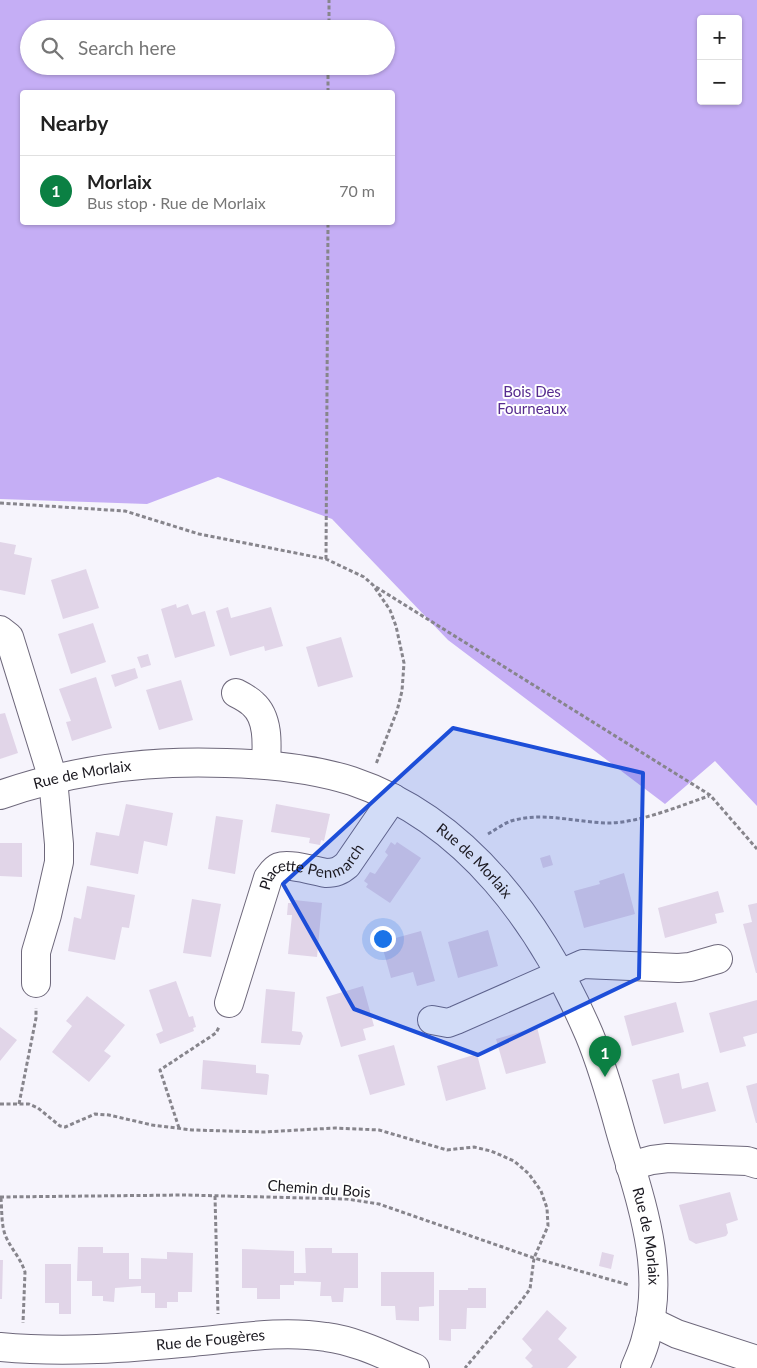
<!DOCTYPE html>
<meta charset="utf-8">
<style>
body{margin:0;font-family:Lato,sans-serif;background:#f6f6f6;color:#222}
.controls{position:absolute;right:15px;top:15px;display:grid;overflow:hidden;border-radius:5px;box-shadow:0 1px 4px #0004}
.controls button{width:45px;height:45px;display:grid;place-items:center;padding:0;border:0;border-bottom:1px solid #e0e0e0;background:#fff;color:#222;font:25px sans-serif}
.you{position:absolute;left:382px;top:938px;width:18px;height:18px;margin:-12px;border:4px solid #fff;border-radius:50%;background:#1a73e8;box-shadow:0 0 0 8px #1a73e833}
.badge{display:grid;place-items:center;width:32px;height:32px;border-radius:50%;background:#0b8043;color:#fff;font-size:16px;font-weight:700}
.pin{position:absolute;translate:-50% -41px;filter:drop-shadow(0 1px 2px #0008)}
.pin::after{content:'';position:absolute;top:26px;width:18px;height:15px;background:inherit;clip-path:polygon(0 0,100% 0,50% 100%)}
.list{margin:0;padding:0;list-style:none}
h2{display:flex;justify-content:space-between;align-items:center;height:65px;margin:0;padding:0 20px;font-size:21px}
h2 small{font-size:16px;font-weight:400;color:#767676}
.list li{display:grid;grid-template-columns:32px 1fr auto;gap:15px;align-items:center;box-sizing:border-box;height:70px;padding:0 20px;border-top:1px solid #e0e0e0}
.list b{display:block;font-size:19px;white-space:nowrap}
.list p{margin:0;font-size:16px;white-space:nowrap;color:#767676}
.list em{font-size:16px;font-style:normal;color:#767676}
.icon{flex:none;width:28px;height:28px;fill:none;stroke:currentColor;stroke-width:2;stroke-linecap:round;stroke-linejoin:round}
.map{position:relative;flex:none;width:757px;height:1368px;overflow:hidden}
.search{position:absolute;background:#fff;box-shadow:0 1px 4px #0004;left:20px;top:20px;width:375px;height:55px;display:flex;align-items:center;gap:12px;box-sizing:border-box;padding:0 18px;border-radius:28px;color:#767676;font-size:19px}
.panel{position:absolute;background:#fff;box-shadow:0 1px 4px #0004;left:20px;top:90px;width:375px;height:135px;border-radius:5px}
.map>svg:first-child{display:block}
.forest{fill:#c5aef5;fill-rule:evenodd}
.building{fill:#e1d5e8}
.lines{fill:none;stroke-linecap:round;stroke-linejoin:round}
.minor-casing{stroke:#6e687b;stroke-width:30}
.path{stroke:#87858c;stroke-width:3;stroke-dasharray:4 2.5;stroke-linecap:butt}
.minor{stroke:#fff;stroke-width:28}
.marked{fill:#1d4ed8;fill-opacity:0.2;stroke:#1d4ed8;stroke-width:4;stroke-linejoin:round}
.labels{text-anchor:middle;stroke-width:4;stroke-linejoin:round;paint-order:stroke}
.park-label{font-size:15px;fill:#572c8f;stroke:#fff}
.street-label{font-size:15px;fill:#1a181f;stroke:#fff}
</style>
<div class="map">
<svg width="757" height="1368" viewBox="0 0 757 1368">
<rect width="100%" height="100%" fill="#f6f4fc"/>
<!-- forest -->
<path class="forest" d="M0,0H757V806L715,761L665,804L448,640L332,519L218,477L147,504L0,499ZM701,19H738V101H701ZM29,29H386V66H29ZM22,92H392V222H22Z"/>
<!-- building -->
<path class="building" d="M0,542L16,545L14,554L32,558L25,595L0,590Z
M86,569L99,608L63,619L51,580Z
M176,604L177,608L188,604L192,615L205,611L215,646L175,658L161,609Z
M228,607L231,618L271,607L283,646L265,651L264,646L230,656L216,611Z
M93,623L106,662L71,674L58,634Z
M341,637L353,677L318,687L306,647Z
M148,654L151,665L141,668L137,657Z
M135,668L138,678L115,687L111,675Z
M96,677L112,728L72,741L66,722L71,721L59,689Z
M181,680L193,720L159,730L146,690Z
M5,713L18,753L0,759V714Z
M126,804L173,813L167,846L144,841L138,874L90,865L96,832L119,836Z
M276,804L330,814L324,841L321,840L320,845L309,843L310,838L271,832Z
M216,816L243,820L235,874L208,869Z
M391,842L395,845L397,842L421,858L390,903L366,887L368,884L364,881L370,872L375,874L388,855L385,852Z
M0,843H22V877L0,876Z
M550,855L553,865L543,868L540,858Z
M624,873L635,914L584,928L574,891L600,884L599,881Z
M87,886L135,895L129,928L122,927L115,960L68,951L74,917L81,919Z
M718,891L724,912L715,914L717,923L665,938L658,908Z
M192,899L221,904L211,957L183,953Z
M294,900L322,903L317,957L288,954L292,915H287L288,903H293Z
M757,903V973H756L743,924L752,922L748,905Z
M488,930L498,966L458,978L448,942Z
M421,931L435,981L417,986L413,972L391,978L381,942Z
M176,981L189,1017L193,1016L196,1027L193,1028L194,1031L160,1044L156,1034L163,1031L149,990Z
M363,986L374,1026L363,1029L366,1040L341,1047L326,997Z
M266,989L295,992L292,1031L301,1032L303,1036L300,1045L261,1043Z
M87,996L125,1025L104,1051L111,1056L89,1082L52,1052L72,1026L66,1021Z
M757,1000V1033L743,1037L746,1046L720,1053L709,1013Z
M676,1002L684,1032L632,1046L624,1016Z
M0,1027L17,1040L0,1061Z
M537,1027L546,1063L506,1074L496,1039Z
M394,1045L405,1085L370,1095L358,1055Z
M477,1054L486,1089L446,1101L437,1066Z
M203,1060L256,1065V1073L267,1074L269,1075L267,1095L201,1089Z
M679,1073L682,1089L708,1082L716,1111L664,1124L652,1080Z
M757,1083V1123H756L746,1086Z
M730,1192L738,1220L726,1224L728,1233L726,1236L696,1244L689,1240L679,1205Z
M78,1247H103V1253H129V1279H141V1258L167,1259V1252L193,1253L192,1292H178V1302H167V1308H155V1293H141V1286L115,1288L114,1302L103,1301V1296H92V1281H77Z
M305,1248H332V1253H358V1288H344L343,1302H332L331,1296H320L321,1282L294,1281V1285H280V1299H257V1288H242V1249L294,1251V1273H306Z
M602,1252L614,1255L611,1269L599,1266Z
M0,1260H3L2,1299H0Z
M45,1264H71V1314H59V1303H45Z
M381,1272H434V1306L419,1307V1321L396,1320L395,1306H381Z
M468,1288H486V1308H467L466,1329H451V1341L439,1340V1290H468Z
M547,1310L567,1328L558,1339L577,1357L567,1368H531L533,1366L525,1358L532,1350L522,1339Z"/>
<g class="lines">
<defs>
<g id="minor">
<path d="M0,630L9,637L53,779L59,844V862L47,915L36,952V983"/>
<path d="M236,693C242,696 248,699 253,704C269,718 267,745 266,764"/>
<path id="s1" d="M0,795C71,770 150,760 226,763C268,764 311,768 352,781C468,820 542,925 589,1034C602,1065 611,1097 620,1130C639,1197 667,1268 646,1338C644,1348 639,1358 635,1368"/>
<path id="s2" d="M229,1003L268,878C271,874 274,869 279,867C289,863 315,871 326,873C335,873 340,871 347,865L393,798"/>
<path d="M432,1020L448,1023L456,1020L583,964L678,968L690,967L718,959"/>
<path d="M630,1166L652,1160L668,1158L747,1161L757,1164"/>
<path d="M650,1321L677,1334L757,1360"/>
<path id="s3" d="M0,1347C65,1353 129,1348 193,1342C237,1338 282,1330 326,1337C357,1341 386,1356 415,1368"/>
</g>
</defs>
<!-- minor casing -->
<use href="#minor" class="minor-casing"/>
<!-- path -->
<path class="path" d="M329,29V0
M328,92V66
M0,503L125,511L199,534L326,559L364,577L373,585L390,610L396,626L404,663L402,691L397,711L376,764
M326,559L328,222
M376,587L710,795L757,849
M488,834C495,830 503,824 511,821C543,811 578,823 610,823C642,822 679,806 709,796
M0,1104H29L38,1108L60,1126L65,1127L95,1114L109,1115L152,1125L192,1130L264,1132L335,1128L379,1130L447,1150L474,1147L491,1151L514,1161L529,1174L541,1191L547,1208L548,1226L534,1258L530,1289L519,1304L465,1368
M19,1104L36,1018V1008
M179,1128L160,1070L216,1033L219,1027
M215,1196L218,1314
M0,1197L184,1195L347,1199L379,1204L534,1258L629,1285
M1,1198C2,1210 1,1226 6,1237C12,1250 21,1259 25,1272L23,1323"/>
<!-- minor -->
<use href="#minor" class="minor"/>
</g>
<!-- marked area -->
<path class="marked" d="M453,728L643,773L639,978L478,1055L354,1009L283,884Z"/>
<g class="labels">
<!-- park labels -->
<g class="park-label">
<text x="532" y="397">Bois Des<tspan x="532" dy="17">Fourneaux</tspan></text>
</g>
<!-- street labels -->
<g class="street-label">
<text dy="5" stroke="none"><textPath href="#s1" startOffset="85">Rue de Morlaix</textPath></text>
<text dy="5" stroke="none"><textPath href="#s1" startOffset="505">Rue de Morlaix</textPath></text>
<text dy="5" stroke="none"><textPath href="#s2" startOffset="180">Placette Penmarch</textPath></text>
<text transform="translate(319 1189) rotate(4)" y="5">Chemin du Bois</text>
<text dy="5" stroke="none"><textPath href="#s1" startOffset="925">Rue de Morlaix</textPath></text>
<text dy="5" stroke="none"><textPath href="#s3" startOffset="211">Rue de Fougères</textPath></text>
</g>
</g>
</svg>
<div class="controls">
<button>+</button>
<button>−</button>
</div>
<div class="you"></div>
<div class="pin badge" style="left:605px;top:1077px">1</div>
<div class="search"><svg class="icon" aria-label="search" viewBox="0 0 24 24"><circle cx="10" cy="10" r="6"/><path d="M15 15l6 6"/></svg>Search here</div>
<section class="panel">
<h2>Nearby<small></small></h2>
<ul class="list">
<li><span class="badge">1</span><div><b>Morlaix</b><p>Bus stop · Rue de Morlaix</p></div><em>70 m</em></li>
</ul>
</section>
</div>
